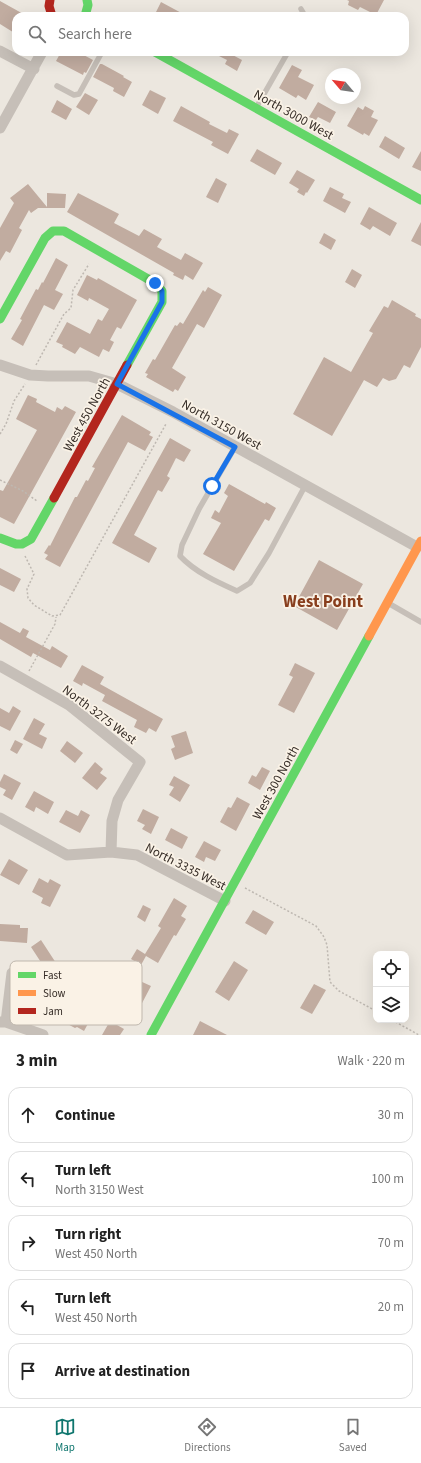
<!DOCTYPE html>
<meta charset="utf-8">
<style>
body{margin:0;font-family:"Source Sans 3",sans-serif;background:#f6f6f6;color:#222}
.controls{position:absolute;right:12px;bottom:12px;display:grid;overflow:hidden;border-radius:8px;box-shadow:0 4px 16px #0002}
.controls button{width:36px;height:36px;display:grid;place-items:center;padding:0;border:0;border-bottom:1px solid #e0e0e0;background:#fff;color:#222;font:20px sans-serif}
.compass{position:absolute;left:325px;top:68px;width:36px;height:36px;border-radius:50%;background:#fff;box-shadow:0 4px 16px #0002;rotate:299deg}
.stop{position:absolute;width:12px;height:12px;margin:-9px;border:3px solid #1a73e8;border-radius:50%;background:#fff}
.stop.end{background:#1a73e8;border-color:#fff;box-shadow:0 1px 4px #0008}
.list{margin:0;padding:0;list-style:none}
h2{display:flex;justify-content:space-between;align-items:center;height:52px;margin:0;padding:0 16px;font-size:17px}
h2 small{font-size:13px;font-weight:400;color:#767676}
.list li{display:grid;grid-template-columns:26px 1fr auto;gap:12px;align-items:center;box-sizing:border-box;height:56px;margin:0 8px 8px;padding:0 8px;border:1px solid #e0e0e0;border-radius:12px}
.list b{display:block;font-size:15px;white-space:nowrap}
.list p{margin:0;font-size:13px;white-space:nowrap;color:#767676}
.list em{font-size:13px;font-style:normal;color:#767676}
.icon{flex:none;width:22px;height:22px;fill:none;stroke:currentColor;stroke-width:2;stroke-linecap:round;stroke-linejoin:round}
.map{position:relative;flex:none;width:421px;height:1035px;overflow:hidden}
.search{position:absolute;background:#fff;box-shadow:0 4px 16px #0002;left:12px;right:12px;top:12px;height:44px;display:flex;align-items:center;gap:10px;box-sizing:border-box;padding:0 14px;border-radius:12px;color:#767676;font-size:15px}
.sheet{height:372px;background:#fff}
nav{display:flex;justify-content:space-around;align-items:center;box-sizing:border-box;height:56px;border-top:1px solid #e0e0e0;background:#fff;font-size:11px;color:#767676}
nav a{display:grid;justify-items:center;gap:2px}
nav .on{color:#0f766e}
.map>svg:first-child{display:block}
.building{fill:#c1aca0}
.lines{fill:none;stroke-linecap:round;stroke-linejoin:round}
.path{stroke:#beb8b1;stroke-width:1.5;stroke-dasharray:2 2;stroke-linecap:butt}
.lane{stroke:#c6bfb8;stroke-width:5.5}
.street{stroke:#c6bfb8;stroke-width:11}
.fast{stroke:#63d668;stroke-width:9}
.slow{stroke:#ff974d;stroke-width:9}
.jam{stroke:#b3261e;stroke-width:9}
.route{stroke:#1a73e8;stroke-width:5}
.labels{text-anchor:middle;stroke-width:3.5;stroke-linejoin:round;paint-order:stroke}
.street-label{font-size:13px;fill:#362d27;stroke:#faf2e6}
.district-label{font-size:17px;font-weight:bold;fill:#883e1d;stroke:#faf2e6}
.key{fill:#faf2e6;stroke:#bfb7ad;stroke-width:1}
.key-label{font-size:11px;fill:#362d27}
</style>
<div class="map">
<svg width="421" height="1035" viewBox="0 0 421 1035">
<rect width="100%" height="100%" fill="#ece7df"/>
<!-- building -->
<path class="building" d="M347,0H384L376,15L360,7L358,10L348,5L349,1Z
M0,1L27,16H16V34L0,24Z
M161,2L187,16H154Z
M61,52H78L93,60L86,73L84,72L83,75L56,61Z
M211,52H227L242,60L237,71L225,64L227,60Z
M100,64H102L124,76L123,77L132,82L124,97L113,91L114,88L93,77Z
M292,65L302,70L298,77L314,85L306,100L298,95L296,98L279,88Z
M150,90L166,98L158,114L142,105Z
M85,93L98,100L89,115L76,107Z
M57,100L72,109L66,120L51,112Z
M318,102L336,112L330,123L318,117L316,120L309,117Z
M181,106L210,122L209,124L227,133L229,129L239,134L228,154L211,145L213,142L173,121Z
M365,106L374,111L371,117L378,120L369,136L364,133L363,135L347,126L358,107L363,110Z
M385,136L405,148L399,159L379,147Z
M257,149L282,163L275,175L250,161Z
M421,151V171L412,167Z
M297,170L315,180L307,193L306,192L304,196L297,192L299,189L289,183Z
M216,178L227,184L218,203L206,197Z
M28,184L47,207V193L66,194L65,208H38L31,213L29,210L19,228L22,230L10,253L6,251L0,261V228L14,203L10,198Z
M330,187L344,194L342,198L351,202L345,213L323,201Z
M78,193L119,214L114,223L139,236L144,229L162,239L157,247L181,260L185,253L203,263L193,280L185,275L183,280L173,275L174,273L67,212Z
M369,207L397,223L390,236L373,226L370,230L360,224Z
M421,222V246L411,241Z
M324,233L336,240L331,250L319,243Z
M56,258L68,265L55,290L63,294L54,310L44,305L23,346L11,339L22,320L20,319L36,289L38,290L42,282L43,283Z
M352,269L362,275L355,288L345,282Z
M87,275L97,280L98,278L137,300L121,329L117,327L110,340L114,342L109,352L103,349L99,357L80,347L75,354L62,347L63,345L56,342L67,322L90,334L98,319L102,321L109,309L89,298L88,301L77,295Z
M208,287L222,295L204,328L197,324L172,368L186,377L178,391L175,389L173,392L146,377L148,374L145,373L153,359L155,360L175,325L177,326L180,322L183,324L203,290L205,292Z
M392,300L416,314L415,316L421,319V347L410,368L404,365L396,379L389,381L383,378L377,387L364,380L332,436L293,414L324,357L351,372L373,333L369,331L384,306L388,308Z
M28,395L37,399L36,402L55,412L57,407L62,410L65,406L76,412L14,524L0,517V490L3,491L37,430L16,419Z
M122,415L151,432L149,435L153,437L145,451L128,442L60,567L45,559L48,555L44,553L49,545L50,546L75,497H77L86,480L88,481L95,468L92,467Z
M170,438L191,450L184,462L176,458L167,476L170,478L162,492L158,490L134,535L157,548L149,563L112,543Z
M229,484L265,504L266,502L276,508L269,521L265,519L234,571L203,554L221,523L211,518L215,510L219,513L228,496L224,493Z
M319,560L363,584L337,630L294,606Z
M0,568L21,579L14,592L0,585Z
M0,622L20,633L23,628L29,631L26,637L50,650L52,646L68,656L61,668L33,653L31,657L0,639Z
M295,663L315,673L294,713L278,705L293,677L289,675Z
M82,665L104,677L100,684L163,719L156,732L149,728L146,733L134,727L137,720L102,701L105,695L83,683L82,686L73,681Z
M13,706L21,711L10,731L0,726V708L9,713Z
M34,718L45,724L39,734L47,738L42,749L23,739Z
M186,731L193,753L175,760L171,749L175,747L171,736Z
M15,740L23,744L17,754L10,750Z
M67,741L83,753L75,763L60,751Z
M95,762L103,769L100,773L107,778L97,790L82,778Z
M262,767L270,771L260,790L248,783L252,775L256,777Z
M4,774L21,783L12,800L3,795L6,790L0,787V782Z
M174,776L190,785L180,802L169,795L174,787L169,785Z
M34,791L54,802L48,814L36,807L34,812L25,807Z
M237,797L250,804L236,831L220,822L228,807L231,808Z
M143,809L159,817L151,834L142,829L145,825L137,821Z
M66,810L78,816L81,810L90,815L80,833L59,822Z
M171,828L188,837L182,849L165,840Z
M204,841L221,850L215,861L206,857L204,862L195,857Z
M9,859L28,870L19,885L0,875Z
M39,878L48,883L50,879L61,885L50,907L41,903L43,898L32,892Z
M174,898L187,906L181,916L186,919L176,936L174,935L158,963L146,956L141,965L131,959L137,949L145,954L161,928L158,926Z
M143,905L151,909L145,922L137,917Z
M253,910L274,922L266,935L245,923Z
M0,924L20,925V928H28L27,943L0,941Z
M41,940L56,963L46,970L31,947Z
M234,961L248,970L229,1001L215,992Z
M140,981L151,986L140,1007L123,998L130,983L137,987Z
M314,984L326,990L312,1014L300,1008Z
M65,1006L90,1020L84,1031L77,1027L75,1028L58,1019Z
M110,1021L124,1029L120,1035H102Z
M200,1021L227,1035H193Z"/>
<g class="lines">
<!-- path -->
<path class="path" d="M36,365L64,314L71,308L73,290L89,264
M0,434L6,424L14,401L25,384
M0,480L23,491L37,501
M25,556L34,574L27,589L28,598L34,605L52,616L60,615L166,424
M29,671L55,624L56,617
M245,888L316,926L324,937L327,945L330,982L339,991L376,1011
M392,1020L419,1035"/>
<!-- lane -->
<path class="lane" d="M301,9L305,16
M57,86L74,95L79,94L102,52
M256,108L288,52
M235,447L199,509L182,545L180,556C195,572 217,582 237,591L250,583L269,553L305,486
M388,603L421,622"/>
<!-- street -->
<path class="street" d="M0,51L34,69
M0,128L42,52
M0,365L30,375L48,376H89L117,384L173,412L417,547
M0,666L69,705L140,762L118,800L112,821L111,852
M0,818L67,855L111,852L137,855L225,901
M0,1022H6L43,1035
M6,1022L12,973"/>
<!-- fast -->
<path class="fast" d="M85,16L88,5L87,0
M155,52L421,200
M0,319L45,238L53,231H64L155,283L162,291V302L127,365
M0,538L16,544H22L31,539L54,498
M151,1035L369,636"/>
<!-- slow -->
<path class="slow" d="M369,636L421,541"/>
<!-- jam -->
<path class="jam" d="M50,0L49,6L52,16
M54,498L127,365"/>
</g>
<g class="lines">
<!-- route -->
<path class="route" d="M155,283L162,291V302L117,384L235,447L212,486"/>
</g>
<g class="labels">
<!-- street labels -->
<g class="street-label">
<text transform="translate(294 114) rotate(29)" y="5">North 3000 West</text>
<text transform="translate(86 414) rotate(-61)" y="5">West 450 North</text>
<text transform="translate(222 424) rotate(29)" y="5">North 3150 West</text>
<text transform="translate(100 714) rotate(37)" y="5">North 3275 West</text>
<text transform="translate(275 782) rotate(-61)" y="5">West 300 North</text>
<text transform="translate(186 866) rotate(27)" y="5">North 3335 West</text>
</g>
<!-- district labels -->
<g class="district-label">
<text x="323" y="607">West Point</text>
</g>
</g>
<!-- legend -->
<rect x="10" y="961" width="132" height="64" rx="6" class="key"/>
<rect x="18" y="972" width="18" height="6" fill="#63d668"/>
<rect x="18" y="990" width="18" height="6" fill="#ff974d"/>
<rect x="18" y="1008" width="18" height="6" fill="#b3261e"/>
<g class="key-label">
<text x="43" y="979">Fast</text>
<text x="43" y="997">Slow</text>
<text x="43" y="1015">Jam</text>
</g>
</svg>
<div class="controls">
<button><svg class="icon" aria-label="locate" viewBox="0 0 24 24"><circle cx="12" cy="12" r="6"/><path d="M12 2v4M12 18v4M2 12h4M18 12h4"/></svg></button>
<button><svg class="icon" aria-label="layers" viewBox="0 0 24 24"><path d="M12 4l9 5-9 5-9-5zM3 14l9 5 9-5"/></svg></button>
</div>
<svg class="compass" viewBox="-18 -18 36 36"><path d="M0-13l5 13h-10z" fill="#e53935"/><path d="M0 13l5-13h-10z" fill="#767676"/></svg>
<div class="stop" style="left:212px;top:486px"></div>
<div class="stop end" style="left:155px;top:283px"></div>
<div class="search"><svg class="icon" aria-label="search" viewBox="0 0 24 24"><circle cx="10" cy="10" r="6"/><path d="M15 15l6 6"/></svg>Search here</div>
</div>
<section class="sheet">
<h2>3 min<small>Walk · 220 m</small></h2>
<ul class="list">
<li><svg class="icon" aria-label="ahead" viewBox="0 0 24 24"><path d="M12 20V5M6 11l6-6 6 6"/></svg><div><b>Continue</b></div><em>30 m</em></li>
<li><svg class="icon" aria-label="left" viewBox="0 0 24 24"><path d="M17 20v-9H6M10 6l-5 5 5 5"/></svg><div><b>Turn left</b><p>North 3150 West</p></div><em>100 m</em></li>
<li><svg class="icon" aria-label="right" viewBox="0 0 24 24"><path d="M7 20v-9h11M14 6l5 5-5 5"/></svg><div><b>Turn right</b><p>West 450 North</p></div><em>70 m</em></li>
<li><svg class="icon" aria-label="left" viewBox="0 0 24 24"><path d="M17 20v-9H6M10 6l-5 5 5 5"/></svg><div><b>Turn left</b><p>West 450 North</p></div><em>20 m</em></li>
<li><svg class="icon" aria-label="arrive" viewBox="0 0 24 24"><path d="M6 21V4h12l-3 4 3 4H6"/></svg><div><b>Arrive at destination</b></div></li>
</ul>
</section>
<nav>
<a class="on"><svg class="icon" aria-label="map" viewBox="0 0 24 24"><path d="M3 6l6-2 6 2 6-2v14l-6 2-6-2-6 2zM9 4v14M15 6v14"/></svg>Map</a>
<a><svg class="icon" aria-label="directions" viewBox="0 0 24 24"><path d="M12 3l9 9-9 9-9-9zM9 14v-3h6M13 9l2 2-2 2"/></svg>Directions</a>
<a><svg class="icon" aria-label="saved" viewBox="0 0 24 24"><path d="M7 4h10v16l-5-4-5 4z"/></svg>Saved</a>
</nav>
